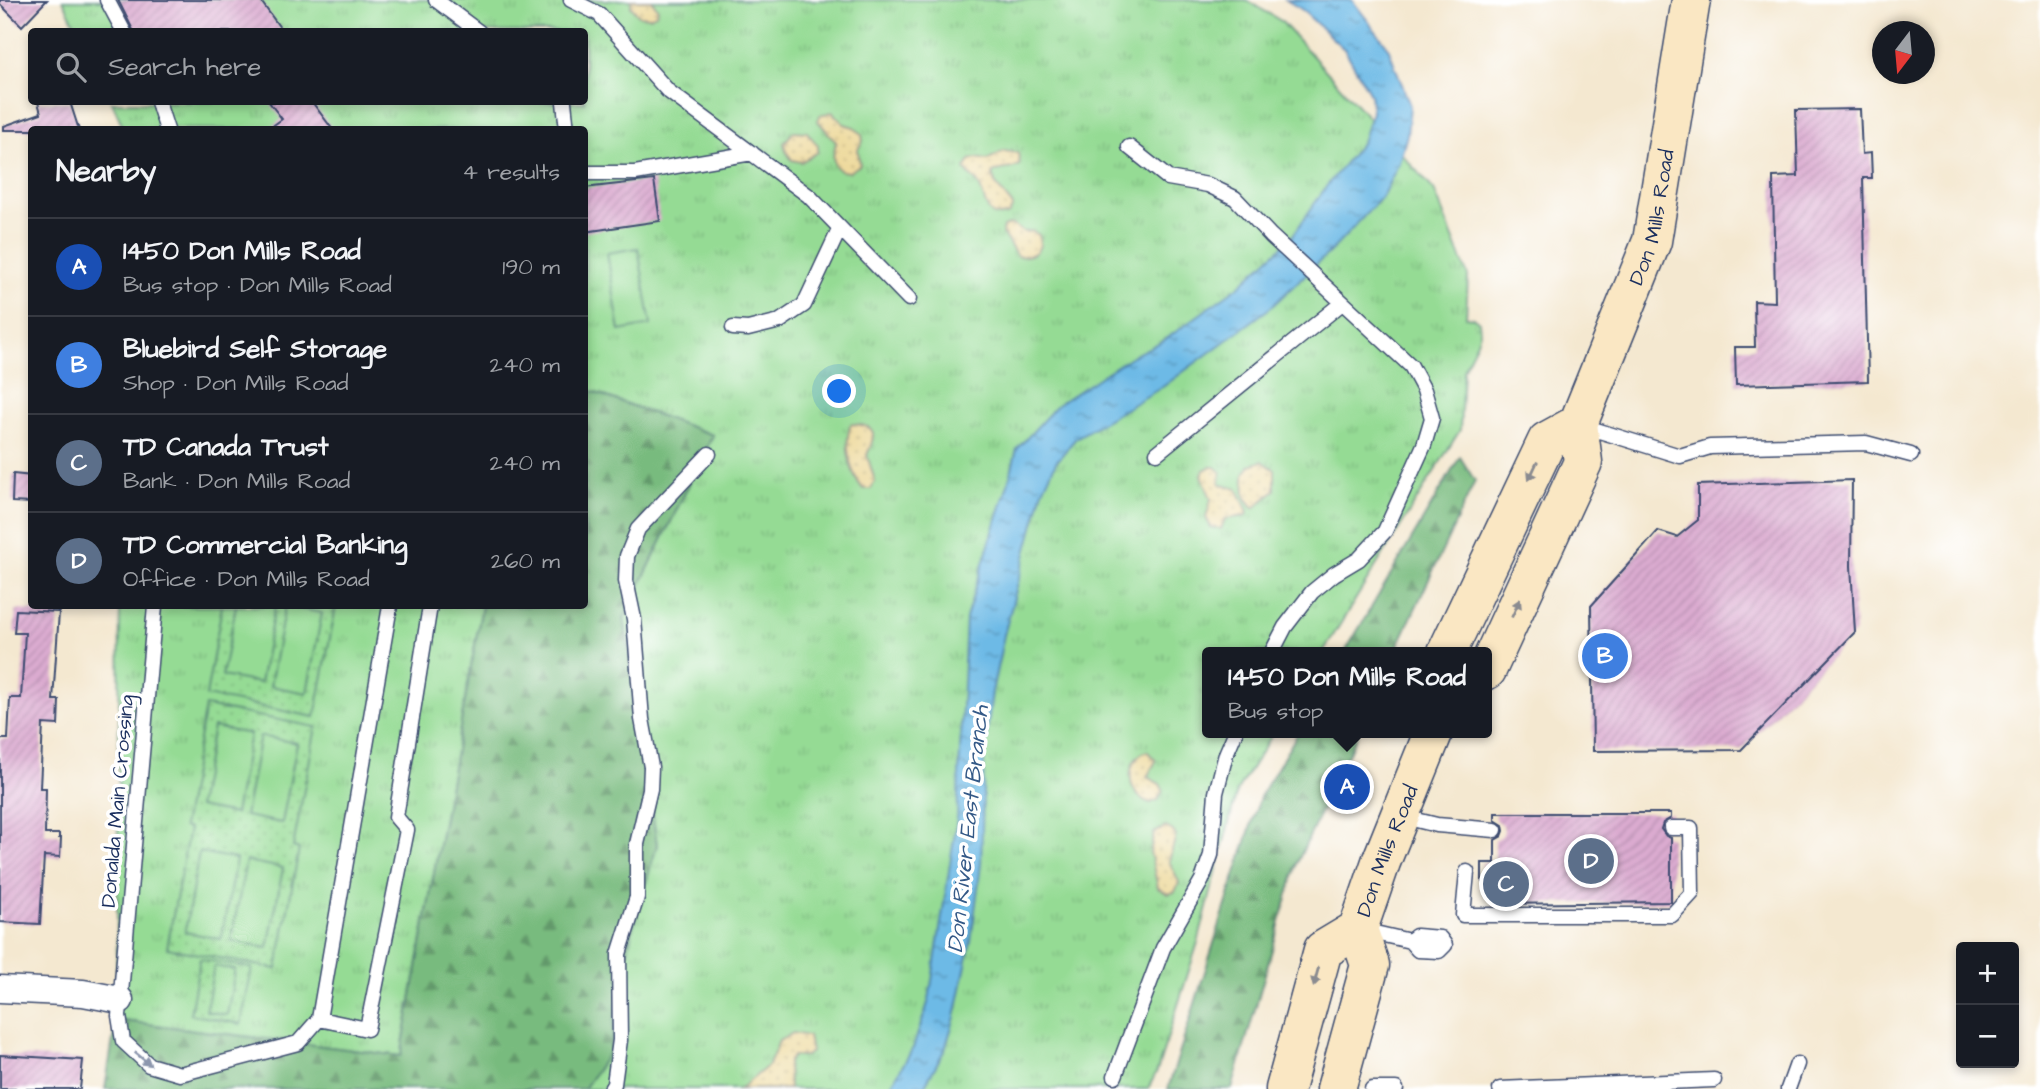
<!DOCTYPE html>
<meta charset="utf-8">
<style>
body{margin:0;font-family:"Architects Daughter",sans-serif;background:#242831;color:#f1f3f6}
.controls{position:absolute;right:21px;bottom:21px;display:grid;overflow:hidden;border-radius:7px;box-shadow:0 4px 10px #0003}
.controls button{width:63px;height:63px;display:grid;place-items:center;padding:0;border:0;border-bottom:2px solid #363941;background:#171b24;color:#f1f3f6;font:35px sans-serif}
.compass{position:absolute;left:1872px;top:21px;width:63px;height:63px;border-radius:50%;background:#171b24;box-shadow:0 4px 10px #0003;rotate:196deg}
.you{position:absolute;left:840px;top:392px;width:24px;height:24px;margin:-18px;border:5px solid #fff;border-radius:50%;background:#1a73e8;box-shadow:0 0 0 10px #1a73e833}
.badge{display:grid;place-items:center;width:46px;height:46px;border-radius:50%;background:#d690ce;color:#fff;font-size:23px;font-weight:700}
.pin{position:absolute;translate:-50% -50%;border:4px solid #fff;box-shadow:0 2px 7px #0006}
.popup{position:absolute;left:1202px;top:647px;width:290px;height:91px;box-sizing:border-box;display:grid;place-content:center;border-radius:7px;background:#171b24;filter:drop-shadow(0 2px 5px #0005);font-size:23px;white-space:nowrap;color:#9ea1a6}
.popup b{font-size:26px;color:#f1f3f6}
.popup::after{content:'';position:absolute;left:50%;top:100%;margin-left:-14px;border:14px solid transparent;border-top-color:#171b24}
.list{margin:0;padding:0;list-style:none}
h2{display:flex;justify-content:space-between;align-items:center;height:91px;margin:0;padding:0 28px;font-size:30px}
h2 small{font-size:23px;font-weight:400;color:#9ea1a6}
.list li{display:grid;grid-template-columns:46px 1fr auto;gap:21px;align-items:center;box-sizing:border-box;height:98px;padding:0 28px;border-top:2px solid #363941}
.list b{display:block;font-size:26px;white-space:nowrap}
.list p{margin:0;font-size:23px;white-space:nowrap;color:#9ea1a6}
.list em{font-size:23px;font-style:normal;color:#9ea1a6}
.icon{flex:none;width:38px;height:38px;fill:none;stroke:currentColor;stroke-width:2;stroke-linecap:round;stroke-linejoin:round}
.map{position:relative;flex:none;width:2040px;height:1089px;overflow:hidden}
.search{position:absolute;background:#171b24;box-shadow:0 4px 10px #0003;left:28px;top:28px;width:560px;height:77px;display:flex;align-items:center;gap:18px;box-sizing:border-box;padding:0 24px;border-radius:7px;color:#9ea1a6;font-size:26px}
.panel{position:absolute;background:#171b24;box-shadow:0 4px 10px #0003;left:28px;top:126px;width:560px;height:483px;border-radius:7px}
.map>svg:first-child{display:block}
.grass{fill:url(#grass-tufts);stroke:#588579;stroke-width:2}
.forest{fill:url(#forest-firs);stroke:#4a756e;stroke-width:2}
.sand{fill:url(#sand-dots);stroke:#84847e;stroke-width:2}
.park{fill:url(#park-dots);stroke:#588579;stroke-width:2}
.garden{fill:#95db94;stroke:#588579;stroke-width:2}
.water{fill:url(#water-ripples);stroke:#4474a2;stroke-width:2}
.building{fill:url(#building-hatch)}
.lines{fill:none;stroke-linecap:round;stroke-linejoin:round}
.service-casing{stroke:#3c4b6f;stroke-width:17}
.minor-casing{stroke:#3c4b6f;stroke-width:29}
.secondary-casing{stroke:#3c4b6f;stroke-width:41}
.service{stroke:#fff;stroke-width:14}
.minor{stroke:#fff;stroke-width:26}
.secondary{stroke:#fae7c3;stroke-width:38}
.oneway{fill:#8a8b90}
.oneway2{fill:#8d97ae}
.labels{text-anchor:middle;stroke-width:7;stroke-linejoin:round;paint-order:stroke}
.street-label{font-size:21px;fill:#1b2f5e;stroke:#fff}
.water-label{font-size:23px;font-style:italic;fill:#345987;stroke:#fff}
</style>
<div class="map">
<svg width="2040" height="1089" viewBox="0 0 2040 1089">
<defs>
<pattern id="grass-tufts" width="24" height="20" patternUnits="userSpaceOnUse" patternTransform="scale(1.75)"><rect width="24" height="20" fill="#95db94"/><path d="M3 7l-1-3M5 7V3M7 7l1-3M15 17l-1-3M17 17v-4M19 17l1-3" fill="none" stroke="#80bc82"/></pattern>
<pattern id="forest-firs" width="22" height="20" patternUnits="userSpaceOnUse" patternTransform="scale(1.75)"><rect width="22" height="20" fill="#78bb7e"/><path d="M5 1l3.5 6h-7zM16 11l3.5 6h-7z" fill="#62986a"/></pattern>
<pattern id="sand-dots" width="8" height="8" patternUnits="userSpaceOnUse" patternTransform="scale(1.75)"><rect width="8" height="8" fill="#eeda9e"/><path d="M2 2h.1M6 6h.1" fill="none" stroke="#ccbb8a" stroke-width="1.8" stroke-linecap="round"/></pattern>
<pattern id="park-dots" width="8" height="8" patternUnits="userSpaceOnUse" patternTransform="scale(1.75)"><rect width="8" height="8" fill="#95db94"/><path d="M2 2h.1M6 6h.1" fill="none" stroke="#80bc82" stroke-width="1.8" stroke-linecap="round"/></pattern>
<pattern id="water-ripples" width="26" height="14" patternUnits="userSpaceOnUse" patternTransform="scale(1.75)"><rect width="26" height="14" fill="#6dbae6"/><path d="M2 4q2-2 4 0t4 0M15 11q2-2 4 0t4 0" fill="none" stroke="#5998be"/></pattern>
<pattern id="building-hatch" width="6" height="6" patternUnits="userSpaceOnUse" patternTransform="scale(1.75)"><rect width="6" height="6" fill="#dbabd0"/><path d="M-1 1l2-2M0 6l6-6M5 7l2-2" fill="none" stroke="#bb93b5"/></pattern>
</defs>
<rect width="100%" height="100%" fill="#fff"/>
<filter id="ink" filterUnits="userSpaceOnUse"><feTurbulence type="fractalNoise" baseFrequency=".0143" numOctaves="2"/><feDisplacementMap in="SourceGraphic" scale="14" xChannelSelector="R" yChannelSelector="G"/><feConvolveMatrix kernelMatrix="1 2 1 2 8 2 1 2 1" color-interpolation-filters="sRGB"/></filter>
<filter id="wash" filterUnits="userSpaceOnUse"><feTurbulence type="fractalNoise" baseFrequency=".00686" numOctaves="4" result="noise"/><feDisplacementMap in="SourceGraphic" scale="28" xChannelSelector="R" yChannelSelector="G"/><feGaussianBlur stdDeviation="1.57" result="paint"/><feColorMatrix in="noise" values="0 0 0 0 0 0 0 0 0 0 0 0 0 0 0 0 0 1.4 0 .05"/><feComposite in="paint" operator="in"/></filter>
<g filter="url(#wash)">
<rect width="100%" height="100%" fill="#f4e8d0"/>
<!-- grass -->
<path class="grass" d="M63,0H1246L1281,21L1434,190L1468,276L1466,317L1474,318L1479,322L1480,332L1477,342L1463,370L1460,430L1323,652H1207V733H1273L1237,791L1199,939L1157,1071L1148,1089H584L610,1051L618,995L633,927L657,845L624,618L713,435L585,389L584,130L124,129L112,102H584V32L78,31Z
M120,606H482L401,1056L116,1020Z"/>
<!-- forest -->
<path class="forest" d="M585,389L713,435L624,618L657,845L633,927L618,995L610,1051L584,1089H105L116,1020L401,1056L482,606H584Z
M1460,457L1475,481L1395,652H1345Z
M1298,733H1358L1297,863L1232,1089H1168L1260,797Z"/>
<!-- sand -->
<path class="sand" d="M631,0H651L658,9L657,13L650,17L640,16L631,7Z
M832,112L844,124L854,127L862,135L863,141L858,149L860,165L849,172L841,171L835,166L833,157L836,142L818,121L820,115Z
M794,131L807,132L818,146V152L801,162L792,160L786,151L784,143Z
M1004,151L1018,153L1020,164C1012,172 1001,166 992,174L996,185L1013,206L1009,214C986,223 986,202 980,187C977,180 969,176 965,169L970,160L976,158L987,160Z
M1011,224L1024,232L1032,231L1039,235C1044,251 1032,258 1017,256L1002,233L1003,227Z
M851,424C877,425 877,433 867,455L875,481L871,489H863C850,473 843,444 851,424Z
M1262,461L1275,470V490L1254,508L1245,497L1244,474L1250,465Z
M1210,467H1215L1221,472L1220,484L1237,488L1248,512L1246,516L1225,519L1221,529L1211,527L1206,518L1211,499L1202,475L1204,470Z
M1147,751L1156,761L1147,777L1160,784L1163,790L1158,800L1151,803C1126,797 1123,760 1147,751Z
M1166,827L1173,831L1176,836L1169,861L1179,882L1175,892L1168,894L1158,888L1150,852L1154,833Z
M793,1033L808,1036L811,1052L806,1056H793L788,1062L789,1089H740L769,1065L779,1041Z"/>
<!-- park -->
<path class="park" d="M222,606H336L315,717L206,696Z
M205,706L316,727L293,847L299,849L277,969L167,948L189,829L183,827Z
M200,959L252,968L241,1024L190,1014Z"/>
<!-- garden -->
<path class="garden" d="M638,248L651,325L620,331L607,253Z
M236,606H275L260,683L222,676Z
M285,606L322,613L307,693L270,686Z
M213,727L250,734L235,814L198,807Z
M260,736L297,743L282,823L245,816Z
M199,852L236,859L221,939L185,932Z
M246,861L283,868L268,948L231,941Z
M214,966L235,970L227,1015L206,1011Z"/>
<!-- water -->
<path class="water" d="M1286,0H1352L1388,47L1410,106L1407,135L1399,163L1382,197L1336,246L1270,308L1164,386L1076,438L1056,462L1043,490L1004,635L992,692L984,758L981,864L971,941L955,1017L945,1049L923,1089H889L913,1048L929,1000L957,819L966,618L1008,484L1017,449L1057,405L1132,356L1163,341L1239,286L1291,238L1328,184L1362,142L1372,112L1370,94L1345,50L1301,9Z"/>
<g id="blocks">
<!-- building -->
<path class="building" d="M0,0H47L22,26L0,4Z
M118,0H260L283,32H134Z
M38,102H70L79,130H4V126L41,113Z
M269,102H312L333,130H267L282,119Z
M1860,109L1862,154L1871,153L1872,178H1863L1868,381L1736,385L1735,347H1755L1754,301L1775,302L1773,177L1798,176L1796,110Z
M654,180L660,221L584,232V188Z
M13,474L32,476V503L12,502Z
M1852,480L1851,566L1855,632L1741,750L1593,751L1591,606L1658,531L1677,537L1698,520V485Z
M16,610L59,612L53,700H59L58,725L43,724L40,788H46L45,834H59V838H61L60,857L44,856L40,924L0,922V739H8L10,698H21L25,633H14Z
M1495,813H1671V818L1663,823L1661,829L1666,836L1671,838V902L1493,904V882H1482V863H1495V840L1502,836L1504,831L1503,825L1495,820Z
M0,1055L83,1060L80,1089H0Z"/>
</g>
</g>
<g filter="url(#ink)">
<use href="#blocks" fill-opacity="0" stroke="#3c4b6f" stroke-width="2"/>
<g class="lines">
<defs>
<path id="service" d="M107,0L124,32
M436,0L479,32
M571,0L599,14L668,91L809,196L909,299
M158,102L167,130
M564,102L567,130
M1129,147L1168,178L1208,185L1235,198L1271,236L1411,366L1424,390L1432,418L1424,445L1385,531L1359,559L1334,574L1312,592L1285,627L1272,652
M584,173H635L752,153
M733,328L748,329L780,321L804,305L840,228
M1580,425L1680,456L1710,447L1866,443L1911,455
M1157,453L1342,303
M155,606L119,1016L123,1041L149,1065L180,1074L298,1043L319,1019L390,606
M1400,816L1437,825L1495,830
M1467,872L1463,915H1672L1692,893L1691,828H1671
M1362,930L1410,941L1418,950L1439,951L1445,945L1440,938L1416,936L1410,941
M319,1019L367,1029L407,830L396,817L430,606
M1115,1076L1163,948L1202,880L1211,855L1216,793L1226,754L1235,733
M611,1089L614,1084L620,1040L619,954L637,897V844L650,789L651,767L642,719L634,619L626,581L627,556L638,529L709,454
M1372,1089H1396
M1500,1089L1714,1080
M1788,1089L1797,1064"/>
<path id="minor" d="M0,989L83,993L120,1000"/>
<g id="secondary">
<path d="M1447,652L1547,441L1578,424"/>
<path id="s1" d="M1487,670L1583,462L1578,424L1652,241L1691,0"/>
<path d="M1285,1089L1323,950L1358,929"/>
<path id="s2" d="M1336,1089L1370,965L1358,929L1381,862L1433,733"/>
</g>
</defs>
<!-- service casing -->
<use href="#service" class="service-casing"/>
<!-- minor casing -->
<use href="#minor" class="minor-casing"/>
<!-- secondary casing -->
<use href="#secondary" class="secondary-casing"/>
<!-- service -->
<use href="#service" class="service"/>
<!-- minor -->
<use href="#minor" class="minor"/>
<!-- secondary -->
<use href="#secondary" class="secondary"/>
</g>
<!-- one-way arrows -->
<defs><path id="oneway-solid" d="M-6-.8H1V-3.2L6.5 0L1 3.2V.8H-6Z" transform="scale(1.75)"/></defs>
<g class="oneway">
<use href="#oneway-solid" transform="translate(1533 471) rotate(115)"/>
<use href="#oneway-solid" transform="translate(1516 608) rotate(-65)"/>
<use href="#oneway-solid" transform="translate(1316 977) rotate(105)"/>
</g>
<use class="oneway2" href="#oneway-solid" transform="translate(143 1059) rotate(39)"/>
</g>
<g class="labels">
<!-- street labels -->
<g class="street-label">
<text dy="7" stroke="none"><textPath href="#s1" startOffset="488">Don Mills Road</textPath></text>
<text transform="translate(117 801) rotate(-85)" y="7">Donalda Main Crossing</text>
<text dy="7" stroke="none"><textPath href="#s2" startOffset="250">Don Mills Road</textPath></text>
</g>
<!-- water labels -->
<g class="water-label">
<text transform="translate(967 829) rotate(-84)" y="8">Don River East Branch</text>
</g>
</g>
</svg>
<div class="controls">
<button>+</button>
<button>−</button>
</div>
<svg class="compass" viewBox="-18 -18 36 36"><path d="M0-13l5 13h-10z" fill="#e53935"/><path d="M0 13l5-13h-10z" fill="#9ea1a6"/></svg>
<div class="you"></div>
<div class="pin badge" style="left:1347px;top:787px;background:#1a4fb4">A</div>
<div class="popup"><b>1450 Don Mills Road</b>Bus stop</div>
<div class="pin badge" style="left:1605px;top:656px;background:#3f7fe0">B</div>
<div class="pin badge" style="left:1506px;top:884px;background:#5c6f8a">C</div>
<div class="pin badge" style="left:1591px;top:861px;background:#5c6f8a">D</div>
<div class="search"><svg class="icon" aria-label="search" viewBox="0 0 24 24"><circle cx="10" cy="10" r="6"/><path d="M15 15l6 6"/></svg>Search here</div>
<section class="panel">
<h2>Nearby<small>4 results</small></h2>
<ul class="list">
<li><span class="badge" style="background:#1a4fb4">A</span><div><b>1450 Don Mills Road</b><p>Bus stop · Don Mills Road</p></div><em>190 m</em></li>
<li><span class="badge" style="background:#3f7fe0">B</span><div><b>Bluebird Self Storage</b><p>Shop · Don Mills Road</p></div><em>240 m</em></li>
<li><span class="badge" style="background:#5c6f8a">C</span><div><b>TD Canada Trust</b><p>Bank · Don Mills Road</p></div><em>240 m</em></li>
<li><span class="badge" style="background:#5c6f8a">D</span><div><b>TD Commercial Banking</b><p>Office · Don Mills Road</p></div><em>260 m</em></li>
</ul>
</section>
</div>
